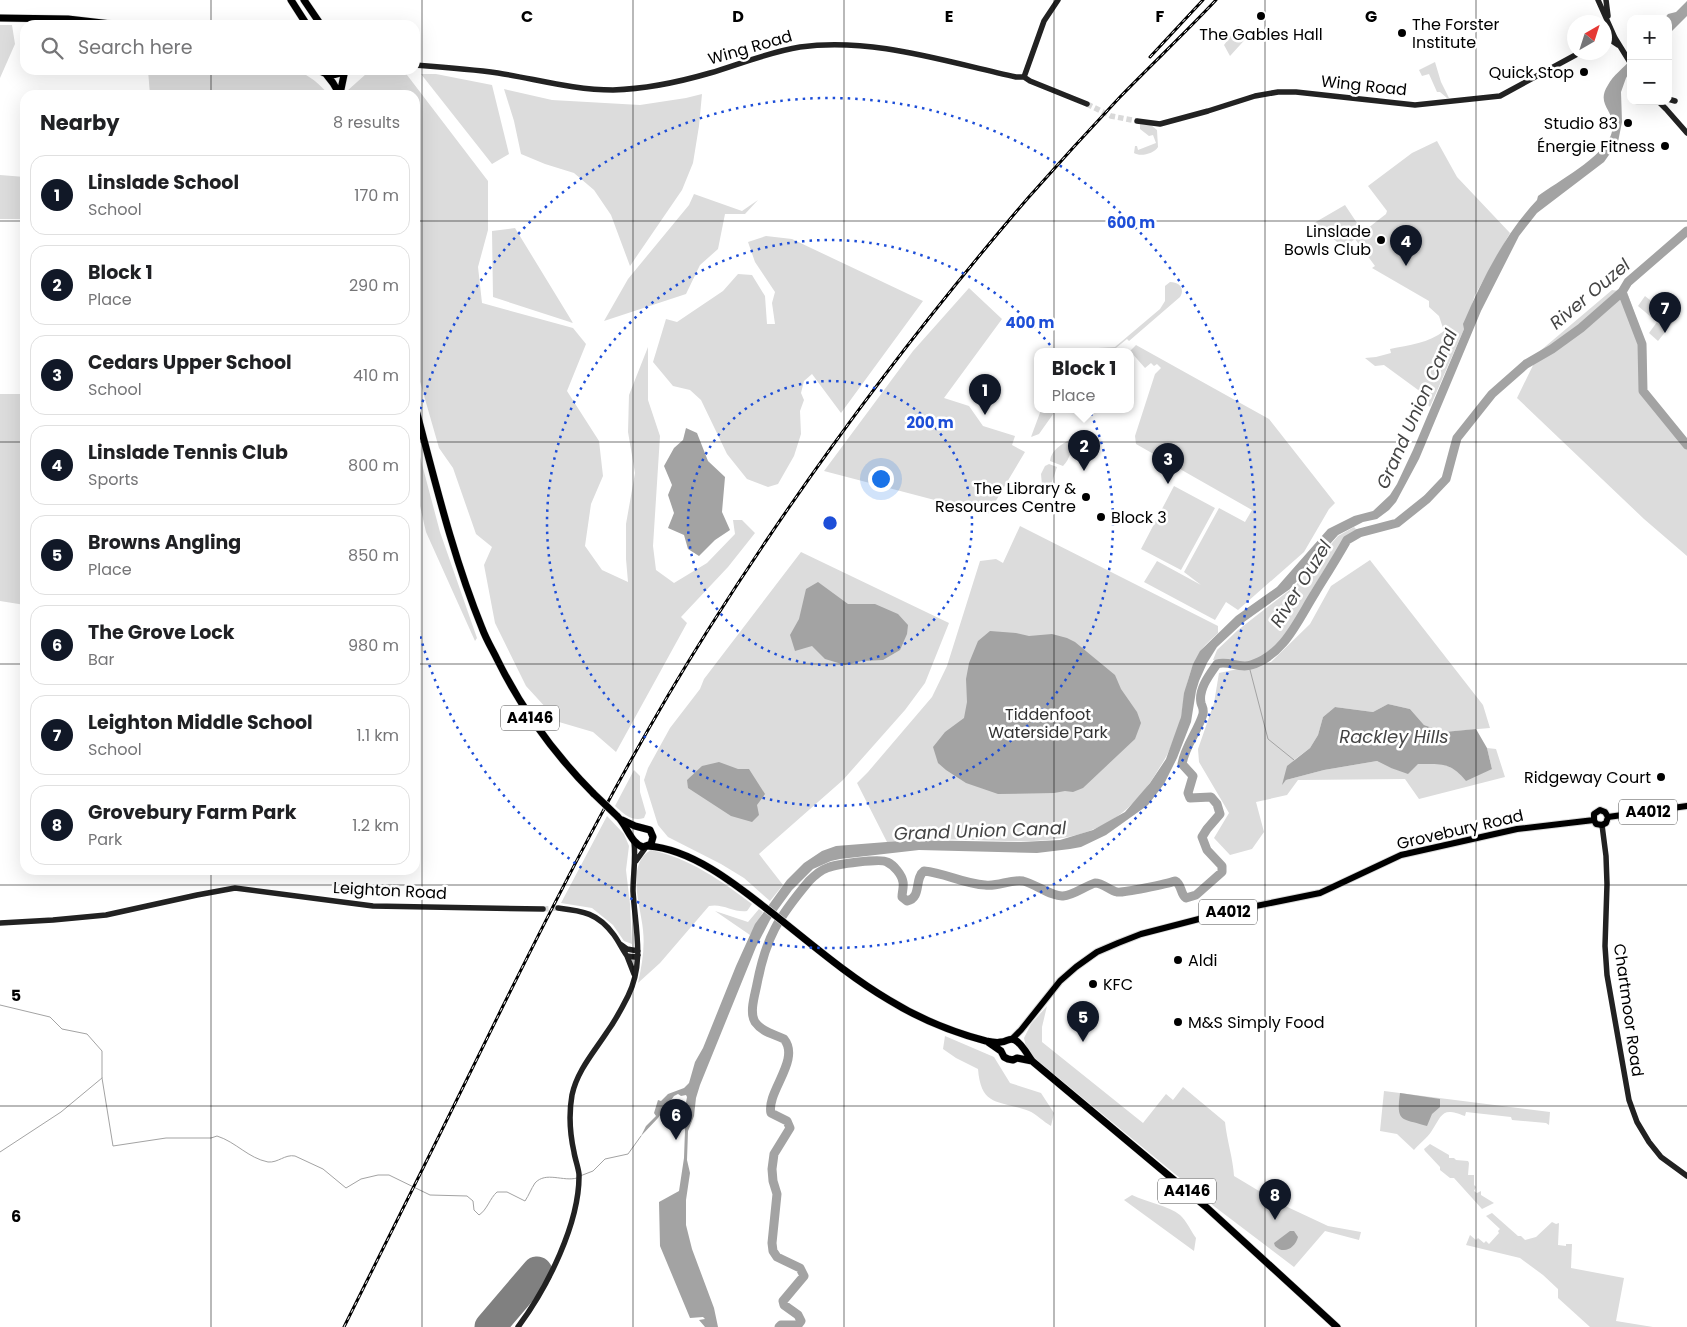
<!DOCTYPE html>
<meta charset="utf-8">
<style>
body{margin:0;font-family:Poppins,sans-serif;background:#f6f6f6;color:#202124}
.controls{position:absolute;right:15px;top:15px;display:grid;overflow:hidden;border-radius:10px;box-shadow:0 5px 20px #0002}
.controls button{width:45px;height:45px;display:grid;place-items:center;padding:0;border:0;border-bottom:1px solid #e0e0e0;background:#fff;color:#202124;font:25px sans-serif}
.compass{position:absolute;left:1567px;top:15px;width:45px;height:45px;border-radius:50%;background:#fff;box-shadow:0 5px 20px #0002;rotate:39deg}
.you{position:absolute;left:880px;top:478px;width:18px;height:18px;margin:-12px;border:4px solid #fff;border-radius:50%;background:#1a73e8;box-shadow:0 0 0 8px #1a73e833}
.badge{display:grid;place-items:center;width:32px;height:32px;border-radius:50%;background:#111827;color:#fff;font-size:16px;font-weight:700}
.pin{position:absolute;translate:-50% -41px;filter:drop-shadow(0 1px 2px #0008)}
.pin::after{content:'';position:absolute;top:26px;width:18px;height:15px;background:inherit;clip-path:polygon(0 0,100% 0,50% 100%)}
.popup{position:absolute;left:1034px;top:348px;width:100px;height:65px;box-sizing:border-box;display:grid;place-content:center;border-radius:10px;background:#fff;filter:drop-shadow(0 1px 4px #0005);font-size:16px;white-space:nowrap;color:#757577}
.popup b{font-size:19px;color:#202124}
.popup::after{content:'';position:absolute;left:50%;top:100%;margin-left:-10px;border:10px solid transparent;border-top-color:#fff}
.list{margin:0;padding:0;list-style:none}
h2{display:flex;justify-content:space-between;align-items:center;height:65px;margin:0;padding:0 20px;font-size:21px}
h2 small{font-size:16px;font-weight:400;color:#757577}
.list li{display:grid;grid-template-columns:32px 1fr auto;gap:15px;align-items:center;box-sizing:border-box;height:80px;margin:0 10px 10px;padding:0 10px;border:1px solid #e0e0e0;border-radius:15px}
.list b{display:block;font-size:19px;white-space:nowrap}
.list p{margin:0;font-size:16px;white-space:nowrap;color:#757577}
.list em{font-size:16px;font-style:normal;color:#757577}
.icon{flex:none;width:28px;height:28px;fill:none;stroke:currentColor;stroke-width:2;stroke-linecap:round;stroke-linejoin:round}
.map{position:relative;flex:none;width:1687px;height:1327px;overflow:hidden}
.search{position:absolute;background:#fff;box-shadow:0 5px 20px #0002;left:20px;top:20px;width:400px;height:55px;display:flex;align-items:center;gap:12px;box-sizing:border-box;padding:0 18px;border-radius:15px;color:#757577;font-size:19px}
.panel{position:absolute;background:#fff;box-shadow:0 5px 20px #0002;left:20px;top:90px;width:400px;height:785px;border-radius:15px}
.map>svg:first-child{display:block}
.green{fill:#dcdcdc}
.water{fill:#a3a3a3}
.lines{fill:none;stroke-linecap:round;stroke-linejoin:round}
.stream{stroke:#a3a3a3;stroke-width:1}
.river{stroke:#a3a3a3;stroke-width:9}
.runway{stroke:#808080;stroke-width:31}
.secondary-tunnel{stroke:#d9d9d9;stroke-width:5.5;stroke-dasharray:5.5 3;stroke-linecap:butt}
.primary-casing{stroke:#dbdbdb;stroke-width:8}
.highway-casing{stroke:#dbdbdb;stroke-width:8}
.secondary{stroke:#222;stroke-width:5.5}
.primary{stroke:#000;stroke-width:6}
.highway{stroke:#000;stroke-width:7}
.rail-casing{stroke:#000;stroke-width:3}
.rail{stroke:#fff;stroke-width:1;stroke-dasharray:4;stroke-linecap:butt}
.highway-bridge-casing{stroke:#dbdbdb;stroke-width:8;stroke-linecap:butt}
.highway-bridge{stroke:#000;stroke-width:7}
.grid{fill:none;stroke:#000;stroke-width:1;stroke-opacity:0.55}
.ring{fill:none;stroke:#1d4ed8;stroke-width:2.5;stroke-dasharray:2.5 5}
.poi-dot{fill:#000;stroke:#fff;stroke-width:2}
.labels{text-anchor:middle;stroke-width:5;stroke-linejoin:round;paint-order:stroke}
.shield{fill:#fff;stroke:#4c4c4c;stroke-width:1}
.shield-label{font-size:15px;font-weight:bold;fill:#000}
.poi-label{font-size:16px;fill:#000;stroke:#fff;text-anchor:end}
.street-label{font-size:16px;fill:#000;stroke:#fff}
.park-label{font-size:16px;fill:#333;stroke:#fff}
.water-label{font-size:18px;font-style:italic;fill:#444;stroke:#fff}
.grid-label{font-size:16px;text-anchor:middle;font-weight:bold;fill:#000;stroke:#fff;stroke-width:5;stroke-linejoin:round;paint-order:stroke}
.centre{fill:#1d4ed8;stroke:#fff;stroke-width:2.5}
.ring-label{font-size:15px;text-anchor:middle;font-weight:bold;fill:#1d4ed8;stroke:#fff;stroke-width:5;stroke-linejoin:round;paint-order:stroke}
</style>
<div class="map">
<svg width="1687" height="1327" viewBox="0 0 1687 1327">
<rect width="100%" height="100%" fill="#fff"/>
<!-- green -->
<path class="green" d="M0,25H12L15,44L0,78Z
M1238,26L1250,34L1230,56L1224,45Z
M1435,62L1441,82L1449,98H1447L1440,92H1437L1429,74L1422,76L1419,70Z
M148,70H296C310,76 319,83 329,95H150Z
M404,71L488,181V230L478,267L482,303L573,328L586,344L567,391L599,441L603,476L591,504L585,546L602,570L628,582L626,559V524L635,473L628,432L629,395L648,347V400L660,436L653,546L656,570L674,583L707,563L735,534L733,520H742L755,533L728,567L681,617L687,623L616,752L593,732L559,722L526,686L495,623L484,565L492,547L476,534L453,468L439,448L415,364V95H348L347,91L366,74H387Z
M421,74H436L492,85L509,154L492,164Z
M504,89L552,100L640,105L686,98L702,94L699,126L693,163L682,190L630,266L611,215L594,190L574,173L545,164L521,154L514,121Z
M1140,124L1151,125L1157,130L1158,147C1154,154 1140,157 1134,153L1135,146H1137L1138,150L1156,143L1153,135L1149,136L1140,129Z
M1437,141L1457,177L1510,233L1475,295L1464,329L1430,407L1424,401L1425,395L1384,365L1375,366L1365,358L1376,357L1391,353L1390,349C1409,345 1429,343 1444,331L1439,316L1429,307V301L1372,268L1375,266L1355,239L1344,247L1317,227L1314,223L1345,205L1363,232L1386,214L1387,211L1368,186L1412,153Z
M0,175L25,177V219H0Z
M694,194L742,211L758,200L745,214H725L718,249L700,265L686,294L604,321L628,279L689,205Z
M515,228L573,323L493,297L492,231Z
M766,236L792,239L923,301L841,413L812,374L804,381L801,393L804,400L800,411L801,434L794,456L778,484L768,487L747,479L727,454L701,400L690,390L673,386L653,362L666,319L677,322L723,291L738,274L752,275L765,296L767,324H775L772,303L775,292L755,262L748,242Z
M1170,282C1180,282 1185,289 1180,297L1129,341L1127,339L1111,352H1093L1098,348L1115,347L1160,309L1165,301V286Z
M969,288L1002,319L944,398L969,406L983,426L1015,436L1012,445L1025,452L988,514L824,471L913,351Z
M1612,290L1627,292L1646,345L1647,390L1687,439V556L1644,519L1517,398L1540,351Z
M1645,296L1665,312L1664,314L1674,321L1658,341L1649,333L1657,322L1638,306Z
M1136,345L1269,419L1335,503L1329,509L1304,552L1238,610L1226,602L1215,620L1144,582L1157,561L1201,585L1184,572L1219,508L1245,522L1252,510L1136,444L1135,436L1155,374L1161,368L1157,364L1154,366L1151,363L1145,368L1130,351Z
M0,394H20L25,397V605L0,601Z
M1041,410H1056L1039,434L1031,437Z
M415,438L440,532L477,638L475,641L426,532L415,484Z
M1071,439H1074V441C1071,450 1070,459 1063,466L1050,461C1051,450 1062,444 1071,439Z
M1049,464L1057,467L1051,485L1047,484L1043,497L1041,474L1045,466Z
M1174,486L1215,508L1181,570L1141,549Z
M1020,526L1218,626V633C1212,639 1204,645 1200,652C1187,673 1185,694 1181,717C1179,727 1175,736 1171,746C1167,757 1161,765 1155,775C1111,846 1048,843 974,840C945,839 916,840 887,842L857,783L868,772L932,697L947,666L980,561L996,559L1003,563Z
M1354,527L1357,530L1343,540L1311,591L1294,623L1284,638L1260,658L1248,662L1236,663L1213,660L1217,650L1238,630L1296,585L1338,536Z
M801,552L949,623L925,683L905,710L843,780L759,854L783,885L770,901L744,878L721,864L668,837L658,825L644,780L648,768L670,728L700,689L704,679Z
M1370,560L1483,705L1490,728L1444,732L1424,725L1410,709L1388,704L1373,712L1335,707L1323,717L1318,735L1310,748L1294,760L1283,783L1286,780L1324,770L1377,761L1391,768L1418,764H1443L1457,770L1492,769L1487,748L1496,749L1505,777L1419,799L1405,779L1298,780L1287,795L1256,802L1264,832L1252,849L1230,855L1214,838L1229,813L1199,762L1198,749L1214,703L1219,673L1271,662L1310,624L1331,586Z
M634,770L640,776V792L646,813L644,818C632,822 624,814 615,806Z
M607,816L624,834L629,846L626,870L630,904L632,944L624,941L613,925L592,908L561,903Z
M651,850C689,858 722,881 752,904L747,911C734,913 723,903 709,906L660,963L638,983C642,965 645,948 643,930C641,907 625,864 651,850Z
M759,909L763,912L750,935L715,911L748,922Z
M1047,1006L1042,1027V1042L1143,1123L1166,1094L1173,1100L1183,1087L1225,1122C1227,1141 1233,1158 1234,1176L1281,1204L1328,1226L1361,1232L1359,1240L1325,1231L1294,1267L1215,1207L1033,1057L1026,1047L1024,1038L1031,1024Z
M945,1036L994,1057L1010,1083L1041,1093L1054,1113L1051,1126C1044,1122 1036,1114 1029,1111C1000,1100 981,1108 978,1069L956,1058L943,1049Z
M1384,1091L1550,1112L1549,1125L1546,1123L1512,1120L1511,1117L1466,1112L1465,1116C1442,1107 1443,1113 1431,1132C1427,1138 1419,1144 1414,1150L1397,1134L1380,1131Z
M1430,1144L1449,1155V1158H1454L1456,1160L1468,1161L1469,1163L1468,1175H1474V1185L1476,1187L1474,1191L1477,1193L1481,1191V1195L1494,1203L1482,1209L1454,1178H1450L1440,1170V1167L1425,1151L1424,1149Z
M1132,1195C1146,1202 1169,1206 1180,1215C1186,1220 1191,1231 1196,1238L1194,1251L1124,1200Z
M1492,1213L1518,1236H1521L1525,1240L1536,1237L1552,1222L1556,1224L1559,1223L1558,1245L1566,1246V1244H1572L1571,1268L1624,1278L1616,1321L1653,1327H1590L1558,1298V1289L1543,1275L1520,1258L1466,1245L1470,1235L1476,1240L1478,1238L1484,1243L1486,1241L1489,1244L1499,1233L1498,1231L1500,1229L1486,1216Z"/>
<!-- water -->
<path class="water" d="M1687,1V16L1668,35V19H1664L1668,14L1676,12Z
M1631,59V70L1626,78L1621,92L1622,122L1618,142L1604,162L1537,213L1519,236L1481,311L1419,459L1396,502L1389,510L1377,519L1363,522L1338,535L1290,589L1244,622L1217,647L1207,663L1199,681L1196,691L1191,722L1177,758L1164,784L1148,805L1106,835L1081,847L1070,849L1037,853L919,850L840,859L831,861L813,869L792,890L770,920L756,947L700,1085L696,1098L694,1116L688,1131L687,1160L690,1173L686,1200V1225L692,1249L714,1308L718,1327H705L699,1320L705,1319L703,1317L690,1318L660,1246L659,1202L679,1191L684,1158L685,1130L683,1118L687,1097L686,1095L681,1096L678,1094L674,1096L658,1118L641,1136L646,1126L656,1116L654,1113L658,1100L661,1101L668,1094L684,1088L689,1083L695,1062L703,1048L736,966L755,924L787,880L804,863L822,851L836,846L912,840L1021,842L1060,840L1093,830L1125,812L1150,783L1166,759L1181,717L1184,693L1193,664L1200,651L1236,616L1277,587L1328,529L1354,516L1373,511L1390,495L1397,484L1413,450L1464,329L1463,324C1482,280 1504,235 1537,200L1538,196C1557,182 1603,157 1611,135C1619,110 1594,107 1608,85C1613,75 1624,68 1631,59Z
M686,428L697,433L708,461L725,477L722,512L730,530L715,540L699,556L688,549L684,535L668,528L674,513L668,495L672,485L664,466L674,448L683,440Z
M818,582L848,604H875L898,614L908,625L907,634L900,650L883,660L862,661L845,665L825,659L812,646L795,651L790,635L799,619L806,589Z
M990,631L1016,633L1029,636L1052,634L1067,638L1075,642L1115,675L1121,689L1137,712L1141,723L1135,739L1083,788L1073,792L1065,791L1054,793L998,794L966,783L946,770L938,763L933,747L945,732L964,718L967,702L966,679L969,663L978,641Z
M1388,704L1410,709L1424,725L1444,732L1476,729L1487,748L1492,769L1466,781C1451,762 1441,764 1418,764L1408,774L1391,768L1377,761L1324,770L1286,780L1282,785L1287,766L1310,748L1318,735L1323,717L1335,707L1373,712Z
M719,762L738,769H749L765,794L757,805L759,815L752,822L731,816L688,788L687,780L702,766Z
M1400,1093L1440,1099V1107L1432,1114L1427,1126C1401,1118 1396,1123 1400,1093Z
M1290,1231H1294L1298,1237C1295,1248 1284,1255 1275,1246L1274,1243Z"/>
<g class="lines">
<!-- stream -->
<path class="stream" d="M1249,666L1268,739L1294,760
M0,1005L50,1017L62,1029L87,1034L102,1051V1078L113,1146L166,1138H211L217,1136C236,1142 248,1158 268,1162C278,1163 285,1154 295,1156L323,1169L346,1188L361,1179L378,1175H389L430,1195L467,1196L473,1201L474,1210L479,1215C487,1210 490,1198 497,1192H507L525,1201C529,1195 531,1189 535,1183C546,1171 563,1182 577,1178
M0,1152L61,1112L102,1078
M580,1176L593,1171L605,1159L628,1154L641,1136"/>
<!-- river -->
<path class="river" d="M1622,292L1642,344L1643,391L1687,445
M779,1327L781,1325H798L801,1321L798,1315L784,1305L783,1301L804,1276L800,1268L777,1257L773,1251L772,1243L777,1194L773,1181L772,1169L774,1154L790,1128L787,1121L771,1113C766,1092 801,1060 784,1039C774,1034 762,1032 755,1022C749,1012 755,995 757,984C766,937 778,918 809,881C814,876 821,870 827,868C836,864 881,858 887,862C894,865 902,875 903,882C904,887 902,892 902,897L907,901C922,898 914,878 924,871C945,873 964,884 985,885C998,887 1010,879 1023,881C1035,884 1053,897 1063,896C1074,895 1085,886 1095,883C1103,883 1109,890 1117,892C1123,893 1167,884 1175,881C1182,884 1180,894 1186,898L1196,895L1222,872V866L1207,850L1202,837L1207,829L1220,814L1217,804L1211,797L1190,798L1188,793L1193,776L1182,764C1185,746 1198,731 1203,714C1204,708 1202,707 1201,703C1198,689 1210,674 1217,664C1228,660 1239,669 1251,665C1284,655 1298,620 1315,593C1326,575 1337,558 1347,540L1359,533L1397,523L1427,499L1446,479L1457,438L1492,394L1526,364L1552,349L1581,328L1622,292L1628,282L1687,231"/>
<!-- runway -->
<path class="runway" d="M490,1327L537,1272"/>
<!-- secondary-tunnel -->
<path class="secondary-tunnel" d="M1087,104L1111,116L1137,121
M543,909L558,908"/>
<defs>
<path id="primary" d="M1608,817L1687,806
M1594,820V814L1600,810L1605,812L1608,817
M1594,820L1596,824L1602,825L1606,823L1608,817
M1012,1039L1021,1030L1060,981L1076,967L1097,952L1118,943L1141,934L1226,912L1320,893L1401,855L1517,829L1594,820"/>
<path id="highway" d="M291,0L307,25
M304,0L321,25
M0,18L68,19L120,25
M319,70C327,76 336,76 345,70
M326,74L333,83L340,95
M340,94L345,70
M415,406C435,481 453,557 482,628C486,639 492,649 497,659C522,710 554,754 594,794
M617,816C627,825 631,844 643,847L651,844L653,837L650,830L635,826L622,820
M648,846C691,849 734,883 767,909C807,940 845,974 889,1000C918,1018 952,1032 986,1041C991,1042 997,1043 1001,1042C1007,1042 1009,1037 1015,1040C1021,1043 1028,1055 1032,1061L1205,1206L1337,1327
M988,1042L1001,1051L1004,1057L1008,1059L1013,1060L1017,1058L1032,1061"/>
</defs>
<!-- primary casing -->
<use href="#primary" class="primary-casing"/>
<!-- highway casing -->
<use href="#highway" class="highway-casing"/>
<!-- secondary -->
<path class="secondary" d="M1598,0L1615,38L1631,64
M1606,0L1608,16
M1606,41H1612L1618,45
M415,65C442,67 470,69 498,73C536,79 574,90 613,90C646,89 679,82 710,73C740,64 769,52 800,47C873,37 946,62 1016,77H1024L1030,81L1087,104
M1024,77L1044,21L1058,0
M1668,99L1675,101
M1658,101L1666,109L1687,133
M1137,121L1160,124L1208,111L1255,96L1278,92H1296L1415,105L1500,96L1581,52
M1602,825L1606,856L1607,884L1605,946L1607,975L1629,1100L1637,1122L1649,1142L1661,1157L1687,1176
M636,861L646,847
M558,908C583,911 598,913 614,935C619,942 622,949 627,956L635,957L638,955
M0,923L53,920L106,915L197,895L235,888L373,906L543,909
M620,944L627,949L638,951
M627,956L634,974
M518,1327C547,1288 580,1223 579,1174C578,1166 575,1159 574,1152C570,1134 569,1112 572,1095C577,1071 594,1052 607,1032C615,1021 622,1008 628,996C645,962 635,927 633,891C633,875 636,859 634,842"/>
<!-- primary -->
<use href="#primary" class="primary"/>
<!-- highway -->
<use href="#highway" class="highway"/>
<defs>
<path id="rail" d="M1150,57L1203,0
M344,1327C397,1221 449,1116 501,1010C565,881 631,752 708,630C804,478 911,334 1028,198C1058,164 1089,130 1120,97C1152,64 1185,33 1216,0"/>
</defs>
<!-- rail casing -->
<use href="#rail" class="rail-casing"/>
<!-- rail -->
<use href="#rail" class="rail"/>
<defs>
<path id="highway-bridge" d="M594,794L617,816"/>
</defs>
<!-- highway-bridge casing -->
<use href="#highway-bridge" class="highway-bridge-casing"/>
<!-- highway-bridge -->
<use href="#highway-bridge" class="highway-bridge"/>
</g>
<!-- grid -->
<path class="grid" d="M211,0V25M422,0V1327M633,0V1327M844,0V1327M1054,0V1327M1265,0V1327M1476,0V1327M211,70V95M0,221H25M415,221H1687M0,442H25M415,442H1687M0,664H25M415,664H1687M211,870V1327M0,885H1687M0,1106H1687"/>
<!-- distance rings -->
<g class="ring">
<circle cx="830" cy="523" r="142"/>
<circle cx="830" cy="523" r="283"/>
<path d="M415 431A425 425 0 1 1 415 615"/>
</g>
<!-- markers -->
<g class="poi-dot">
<circle cx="1261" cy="16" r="5"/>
<circle cx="1402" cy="33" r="5"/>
<circle cx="1584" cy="72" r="5"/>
<circle cx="1628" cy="123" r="5"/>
<circle cx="1665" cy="146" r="5"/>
<circle cx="1381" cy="240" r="5"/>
<circle cx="1086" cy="497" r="5"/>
<circle cx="1101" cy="517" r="5"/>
<circle cx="1661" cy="777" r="5"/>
<circle cx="1178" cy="960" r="5"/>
<circle cx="1093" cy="984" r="5"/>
<circle cx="1178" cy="1022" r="5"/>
</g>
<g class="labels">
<!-- shield labels -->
<g class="shield">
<rect x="501" y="705.5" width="58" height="25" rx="4"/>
<rect x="1619" y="799.5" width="58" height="25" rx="4"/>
<rect x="1199" y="899.5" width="58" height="25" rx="4"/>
<rect x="1158" y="1178.5" width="58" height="25" rx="4"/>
</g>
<g class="shield-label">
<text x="530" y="723">A4146</text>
<text x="1648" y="817">A4012</text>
<text x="1228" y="917">A4012</text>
<text x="1187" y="1196">A4146</text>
</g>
<!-- poi labels -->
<g class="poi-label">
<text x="1412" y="30" text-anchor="start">The Forster<tspan x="1412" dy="18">Institute</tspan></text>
<text x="1261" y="40" text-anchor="middle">The Gables Hall</text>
<text x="1574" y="78">Quick Stop</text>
<text x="1618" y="129">Studio 83</text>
<text x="1655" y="152">Énergie Fitness</text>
<text x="1371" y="237">Linslade<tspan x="1371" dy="18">Bowls Club</tspan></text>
<text x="1076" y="494">The Library &amp;<tspan x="1076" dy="18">Resources Centre</tspan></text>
<text x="1111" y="523" text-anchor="start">Block 3</text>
<text x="1651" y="783">Ridgeway Court</text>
<text x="1188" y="966" text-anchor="start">Aldi</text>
<text x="1103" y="990" text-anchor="start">KFC</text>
<text x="1188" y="1028" text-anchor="start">M&amp;S Simply Food</text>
</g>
<!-- street labels -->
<g class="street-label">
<text transform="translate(750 47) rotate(-16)" y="6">Wing Road</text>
<text transform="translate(1364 85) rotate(6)" y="6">Wing Road</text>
<text transform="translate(1460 829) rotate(-13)" y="6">Grovebury Road</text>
<text transform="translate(390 890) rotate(3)" y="6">Leighton Road</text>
<text transform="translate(1629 1010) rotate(82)" y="6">Chartmoor Road</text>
</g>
<!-- park labels -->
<g class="park-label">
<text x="1048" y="720">Tiddenfoot<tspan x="1048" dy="18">Waterside Park</tspan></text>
</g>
<!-- water labels -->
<g class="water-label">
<text transform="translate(1590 294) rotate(-40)" y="6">River Ouzel</text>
<text transform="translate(1417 409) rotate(-66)" y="6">Grand Union Canal</text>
<text transform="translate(1301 584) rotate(-58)" y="6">River Ouzel</text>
<text x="1394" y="743">Rackley Hills</text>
<text transform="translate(980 831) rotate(-2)" y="6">Grand Union Canal</text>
</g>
</g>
<g class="grid-label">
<text x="527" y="22">C</text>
<text x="738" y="22">D</text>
<text x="949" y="22">E</text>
<text x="1160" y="22">F</text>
<text x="1371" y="22">G</text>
<text x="16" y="1001">5</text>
<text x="16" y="1222">6</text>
</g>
<circle cx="830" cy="523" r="8" class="centre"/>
<g class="ring-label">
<text x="1131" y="228">600 m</text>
<text x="1030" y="328">400 m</text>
<text x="930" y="428">200 m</text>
</g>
</svg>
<div class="controls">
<button>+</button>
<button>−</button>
</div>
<svg class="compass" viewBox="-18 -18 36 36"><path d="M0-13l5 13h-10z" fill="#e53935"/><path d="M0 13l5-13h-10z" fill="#757577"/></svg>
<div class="you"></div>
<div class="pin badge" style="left:985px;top:415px">1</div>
<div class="pin badge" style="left:1084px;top:471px">2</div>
<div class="popup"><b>Block 1</b>Place</div>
<div class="pin badge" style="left:1168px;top:484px">3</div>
<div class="pin badge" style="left:1406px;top:266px">4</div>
<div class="pin badge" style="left:1083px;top:1042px">5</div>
<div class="pin badge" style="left:676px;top:1140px">6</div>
<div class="pin badge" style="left:1665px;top:333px">7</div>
<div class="pin badge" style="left:1275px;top:1220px">8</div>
<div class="search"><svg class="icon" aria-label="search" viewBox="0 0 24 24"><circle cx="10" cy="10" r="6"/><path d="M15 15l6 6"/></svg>Search here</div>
<section class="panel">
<h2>Nearby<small>8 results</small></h2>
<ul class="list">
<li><span class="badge">1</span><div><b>Linslade School</b><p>School</p></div><em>170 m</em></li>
<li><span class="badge">2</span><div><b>Block 1</b><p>Place</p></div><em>290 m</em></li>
<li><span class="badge">3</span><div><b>Cedars Upper School</b><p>School</p></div><em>410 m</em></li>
<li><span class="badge">4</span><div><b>Linslade Tennis Club</b><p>Sports</p></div><em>800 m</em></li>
<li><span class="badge">5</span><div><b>Browns Angling</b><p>Place</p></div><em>850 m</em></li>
<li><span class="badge">6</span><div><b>The Grove Lock</b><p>Bar</p></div><em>980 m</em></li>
<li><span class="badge">7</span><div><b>Leighton Middle School</b><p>School</p></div><em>1.1 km</em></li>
<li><span class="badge">8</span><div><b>Grovebury Farm Park</b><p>Park</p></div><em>1.2 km</em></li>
</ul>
</section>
</div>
